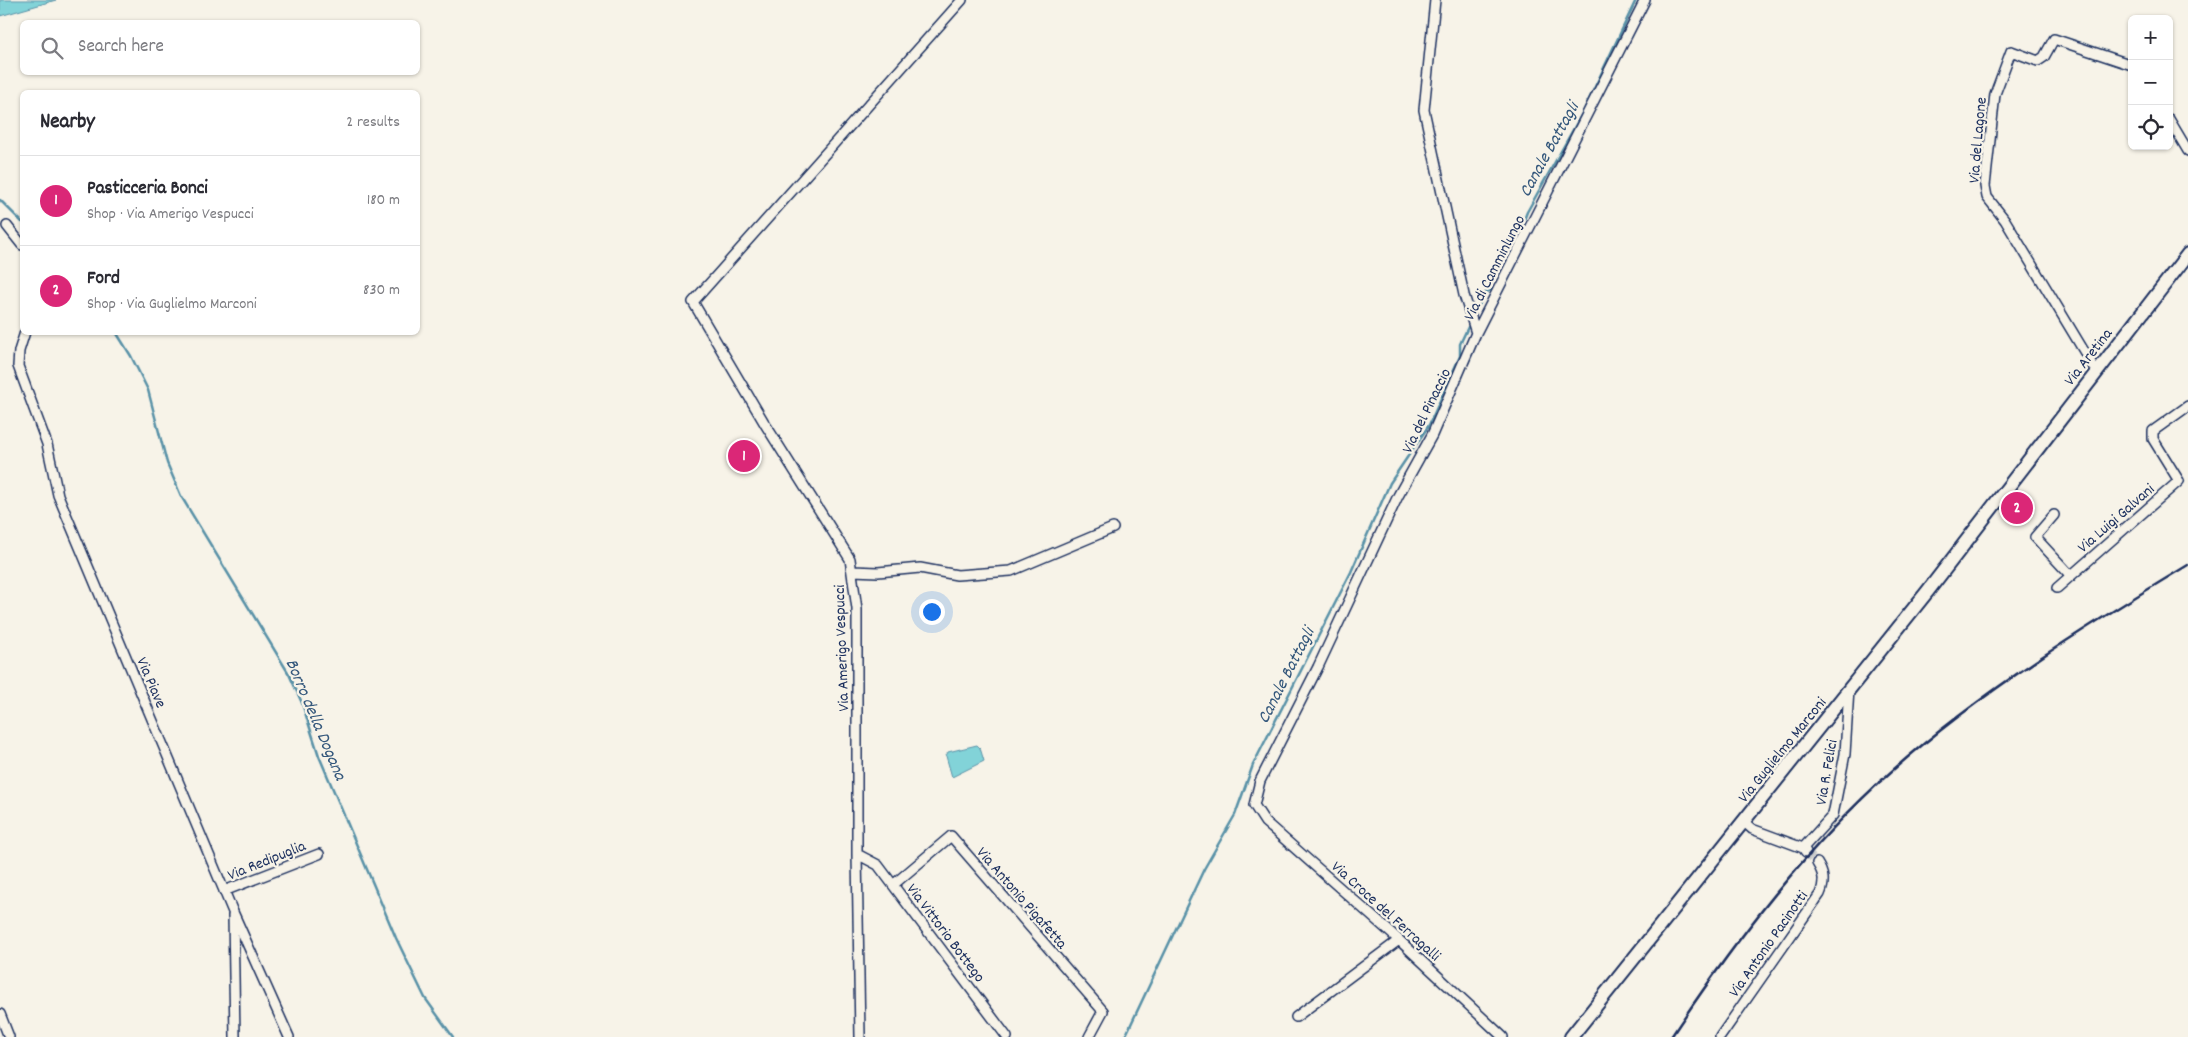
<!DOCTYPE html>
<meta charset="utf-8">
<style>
body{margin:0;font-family:Dekko,sans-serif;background:#f2f2f3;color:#2b2b33}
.controls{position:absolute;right:15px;top:15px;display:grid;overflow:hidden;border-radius:8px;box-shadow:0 1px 4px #0004}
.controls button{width:45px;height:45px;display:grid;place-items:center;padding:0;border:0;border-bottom:1px solid #e1e1e2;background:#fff;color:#2b2b33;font:25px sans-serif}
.you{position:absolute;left:931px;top:611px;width:18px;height:18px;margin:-12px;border:4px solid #fff;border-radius:50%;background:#1a73e8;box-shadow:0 0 0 8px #1a73e833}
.badge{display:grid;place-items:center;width:32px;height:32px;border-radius:50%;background:#db2777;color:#fff;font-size:16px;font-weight:700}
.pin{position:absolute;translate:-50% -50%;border:2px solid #fff;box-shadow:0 1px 5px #0006}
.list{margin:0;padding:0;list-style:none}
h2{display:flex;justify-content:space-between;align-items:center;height:65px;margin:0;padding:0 20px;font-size:21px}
h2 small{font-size:16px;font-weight:400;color:#7c7c81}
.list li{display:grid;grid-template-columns:32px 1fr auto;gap:15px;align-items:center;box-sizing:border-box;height:90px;padding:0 20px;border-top:1px solid #e1e1e2}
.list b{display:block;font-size:19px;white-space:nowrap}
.list p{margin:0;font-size:16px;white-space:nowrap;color:#7c7c81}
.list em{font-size:16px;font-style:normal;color:#7c7c81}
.icon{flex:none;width:28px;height:28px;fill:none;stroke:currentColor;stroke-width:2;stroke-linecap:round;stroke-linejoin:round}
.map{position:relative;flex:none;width:2188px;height:1037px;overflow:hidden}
.search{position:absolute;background:#fff;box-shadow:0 1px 4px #0004;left:20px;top:20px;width:400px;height:55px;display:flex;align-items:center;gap:12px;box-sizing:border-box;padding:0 18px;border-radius:8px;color:#7c7c81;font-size:19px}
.panel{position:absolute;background:#fff;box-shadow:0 1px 4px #0004;left:20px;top:90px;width:400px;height:245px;border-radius:8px}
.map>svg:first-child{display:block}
.water{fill:#82d3d8;stroke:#5991a7}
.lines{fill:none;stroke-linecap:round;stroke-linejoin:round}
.stream{stroke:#5991a7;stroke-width:2.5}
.street-tunnel{stroke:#cbcccc;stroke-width:9;stroke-dasharray:9 4.5;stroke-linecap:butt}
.street-casing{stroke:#1b2f5e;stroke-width:12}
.secondary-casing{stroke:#1b2f5e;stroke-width:16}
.street{stroke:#f7f3e8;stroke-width:9}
.secondary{stroke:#f7f3e8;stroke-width:12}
.rail{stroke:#1b2f5e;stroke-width:2.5}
.labels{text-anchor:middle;stroke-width:4.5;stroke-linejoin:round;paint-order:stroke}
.street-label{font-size:16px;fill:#1b2f5e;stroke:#f7f3e8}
.water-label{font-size:18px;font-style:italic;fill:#35587c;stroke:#f7f3e8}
</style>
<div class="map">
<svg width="2188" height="1037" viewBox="0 0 2188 1037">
<rect width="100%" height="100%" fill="#f7f3e8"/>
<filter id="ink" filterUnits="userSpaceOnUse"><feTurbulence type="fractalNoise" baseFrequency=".02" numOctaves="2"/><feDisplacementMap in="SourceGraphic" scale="10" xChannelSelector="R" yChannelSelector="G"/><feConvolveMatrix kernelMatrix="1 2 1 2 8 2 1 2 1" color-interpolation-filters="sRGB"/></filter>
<g filter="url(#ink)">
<!-- water -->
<path class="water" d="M0,0H56L0,16Z
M977,745L980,748L984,761L952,777L946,756L948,752Z"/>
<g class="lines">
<!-- stream -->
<path class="stream" d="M0,200L22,222
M1506,266L1527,212L1584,110L1636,0
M1479,305L1485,293L1495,288
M116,332L131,356L148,390L167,463L181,496L289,674L302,703L319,756L396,938L425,998L453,1037
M1125,1037L1204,869L1235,815L1253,765L1351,572L1390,483L1429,425L1460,356V344L1468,327"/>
<!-- street-tunnel -->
<path class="street-tunnel" d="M1806,852L1817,863"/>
<defs>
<path id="street" d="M1435,0L1424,110L1464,295L1476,333L1432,435L1398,496L1318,667L1260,781L1254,805L1265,822L1399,940L1503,1037
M2169,119L2188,151
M7,226L22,245
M25,332L19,351L18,366L47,444L58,495L233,912L289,1037
M1476,333L1645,0
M2096,371L2005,220L1987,197L1985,186L1995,94L2011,51L2038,61L2044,57L2054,39L2132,65
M2054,515L2035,537L2071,576
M853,571L878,572L920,568L957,575L1011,571L1113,528
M2057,588L2179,481L2153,439V431L2188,406
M1743,821L1752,829L1803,848
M1806,852L1803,848L1833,815L1845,754L1849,689
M857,854L878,865L1007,1037
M893,885L951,836L1103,1011L1089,1037
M224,891L319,854
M233,915L235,1037
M0,1014L9,1037
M1296,1017L1399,940
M860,1037L857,854V609L850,559L765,424L693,302L962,0
M1720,1037L1820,894C1825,882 1824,874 1817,863"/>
<path id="secondary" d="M1571,1037L1927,592L2188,254"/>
</defs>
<!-- street casing -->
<use href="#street" class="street-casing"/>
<!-- secondary casing -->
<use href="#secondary" class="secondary-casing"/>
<!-- street -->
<use href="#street" class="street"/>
<!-- secondary -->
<use href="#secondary" class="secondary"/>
<!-- rail -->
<path class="rail" d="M1671,1037C1735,941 1806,847 1893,770C1981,692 2087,626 2188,565"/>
</g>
</g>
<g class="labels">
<!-- street labels -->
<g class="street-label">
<text transform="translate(1976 140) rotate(-85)" y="6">Via del Lagone</text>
<text transform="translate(1493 267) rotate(-63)" y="6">Via di Camminlungo</text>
<text transform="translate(2087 356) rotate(-52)" y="6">Via Aretina</text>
<text transform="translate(1425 410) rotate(-64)" y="6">Via del Pinaccio</text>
<text transform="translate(2115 517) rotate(-41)" y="6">Via Luigi Galvani</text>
<text transform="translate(840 648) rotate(-92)" y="6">Via Amerigo Vespucci</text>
<text transform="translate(153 682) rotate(67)" y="6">Via Piave</text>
<text transform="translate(1781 749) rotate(-51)" y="6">Via Guglielmo Marconi</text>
<text transform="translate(1825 772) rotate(-80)" y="6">Via R. Felici</text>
<text transform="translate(266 859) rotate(-22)" y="6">Via Redipuglia</text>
<text transform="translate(1023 897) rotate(49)" y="6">Via Antonio Pigafetta</text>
<text transform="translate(1387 910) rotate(42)" y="6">Via Croce del Ferragalli</text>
<text transform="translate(947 932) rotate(53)" y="6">Via Vittorio Bottego</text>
<text transform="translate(1767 943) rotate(-55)" y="6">Via Antonio Pacinotti</text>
</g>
<!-- water labels -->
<g class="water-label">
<text transform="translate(1548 149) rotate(-61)" y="6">Canale Battagli</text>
<text transform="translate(1285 675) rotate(-63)" y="6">Canale Battagli</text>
<text transform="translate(317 719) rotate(67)" y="6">Borro della Dogana</text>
</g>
</g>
</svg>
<div class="controls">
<button>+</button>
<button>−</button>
<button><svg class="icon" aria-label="locate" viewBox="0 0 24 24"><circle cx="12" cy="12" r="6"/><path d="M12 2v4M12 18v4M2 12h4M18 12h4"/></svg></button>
</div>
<div class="you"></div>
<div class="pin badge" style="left:744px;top:456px">1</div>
<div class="pin badge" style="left:2017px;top:508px">2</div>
<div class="search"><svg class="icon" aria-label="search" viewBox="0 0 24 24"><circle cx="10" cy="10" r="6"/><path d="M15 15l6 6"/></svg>Search here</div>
<section class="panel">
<h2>Nearby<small>2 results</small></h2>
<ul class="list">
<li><span class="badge">1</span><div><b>Pasticceria Bonci</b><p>Shop · Via Amerigo Vespucci</p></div><em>180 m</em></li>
<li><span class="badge">2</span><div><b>Ford</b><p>Shop · Via Guglielmo Marconi</p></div><em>830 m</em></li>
</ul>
</section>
</div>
